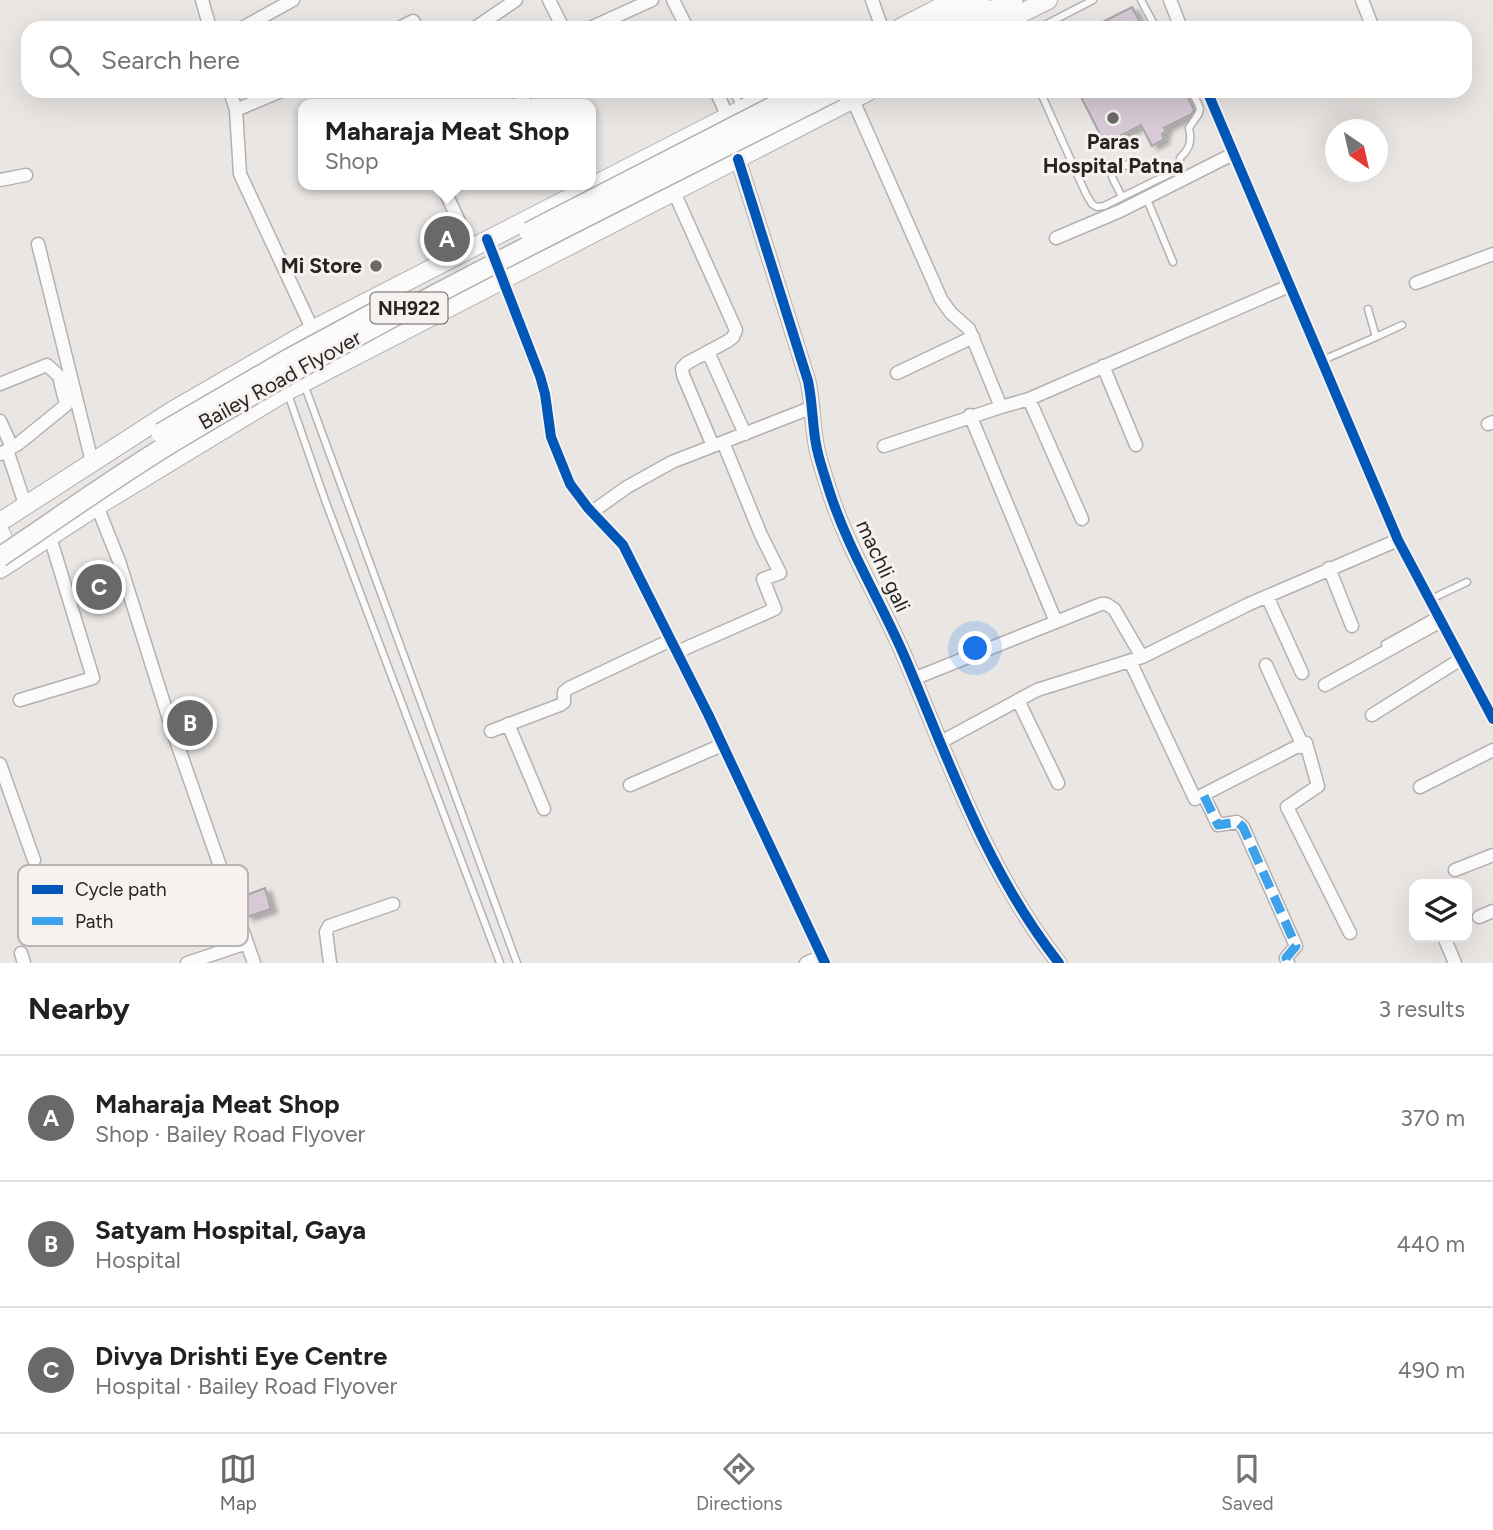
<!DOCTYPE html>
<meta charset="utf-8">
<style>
body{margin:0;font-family:Figtree,sans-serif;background:#f2f2f2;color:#202124}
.controls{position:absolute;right:21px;bottom:21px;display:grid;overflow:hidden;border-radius:14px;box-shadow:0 7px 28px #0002}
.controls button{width:63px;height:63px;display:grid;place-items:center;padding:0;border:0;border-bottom:2px solid #e0e0e0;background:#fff;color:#202124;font:35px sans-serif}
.compass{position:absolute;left:1325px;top:119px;width:63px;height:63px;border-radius:50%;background:#fff;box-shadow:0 7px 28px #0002;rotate:146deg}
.you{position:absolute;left:976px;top:649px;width:24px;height:24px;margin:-18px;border:5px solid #fff;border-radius:50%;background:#1a73e8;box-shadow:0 0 0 10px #1a73e833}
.badge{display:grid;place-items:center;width:46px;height:46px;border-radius:50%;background:#6b6967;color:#fff;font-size:23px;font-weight:700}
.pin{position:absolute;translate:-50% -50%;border:4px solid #fff;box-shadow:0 2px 7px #0006}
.popup{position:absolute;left:298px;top:99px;width:298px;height:91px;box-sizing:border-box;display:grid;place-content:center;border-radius:14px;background:#fff;filter:drop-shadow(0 2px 5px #0005);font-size:23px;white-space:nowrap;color:#757577}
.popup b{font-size:26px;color:#202124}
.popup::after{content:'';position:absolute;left:50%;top:100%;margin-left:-14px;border:14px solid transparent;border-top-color:#fff}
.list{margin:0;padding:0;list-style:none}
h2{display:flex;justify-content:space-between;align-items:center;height:91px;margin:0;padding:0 28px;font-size:30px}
h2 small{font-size:23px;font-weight:400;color:#757577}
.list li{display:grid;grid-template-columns:46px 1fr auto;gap:21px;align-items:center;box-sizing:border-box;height:126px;padding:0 28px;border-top:2px solid #e0e0e0}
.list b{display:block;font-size:26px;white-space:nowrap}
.list p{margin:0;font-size:23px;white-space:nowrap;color:#757577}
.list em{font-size:23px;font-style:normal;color:#757577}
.icon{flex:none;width:38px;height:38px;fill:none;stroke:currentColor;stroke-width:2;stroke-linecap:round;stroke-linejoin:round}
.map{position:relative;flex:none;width:1493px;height:963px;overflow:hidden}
.search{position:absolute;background:#fff;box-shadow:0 7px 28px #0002;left:21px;right:21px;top:21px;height:77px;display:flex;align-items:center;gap:18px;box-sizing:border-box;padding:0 24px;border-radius:21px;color:#757577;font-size:26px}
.sheet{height:469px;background:#fff}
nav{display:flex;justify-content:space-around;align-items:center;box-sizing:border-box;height:98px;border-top:2px solid #e0e0e0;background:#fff;font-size:19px;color:#757577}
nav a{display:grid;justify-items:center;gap:4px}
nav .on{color:#6b6967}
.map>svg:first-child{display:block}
.building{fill:#d7cad6;stroke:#a7a5a5;stroke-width:2;filter:url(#shadow)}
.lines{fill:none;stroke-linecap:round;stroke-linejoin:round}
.service-casing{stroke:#b4b1b0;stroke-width:9}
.minor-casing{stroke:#b4b1b0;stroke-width:15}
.tertiary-casing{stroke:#b4b1b0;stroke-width:17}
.secondary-casing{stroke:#b4b1b0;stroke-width:20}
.trunk-casing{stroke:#b4b1b0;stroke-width:22}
.service{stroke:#fcfbfb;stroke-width:6}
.minor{stroke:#fcfbfb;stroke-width:12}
.tertiary{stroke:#fcfbfb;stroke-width:14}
.secondary{stroke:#fcfbfb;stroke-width:18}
.trunk{stroke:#fcfbfb;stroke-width:19}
.trunk-bridge-casing{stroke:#b4b1b0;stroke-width:22;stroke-linecap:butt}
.trunk-bridge{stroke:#fcfbfb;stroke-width:19}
.quiet{stroke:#3ea2eb;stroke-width:9;stroke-dasharray:18 9;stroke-linecap:butt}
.cycleway-casing{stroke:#f7f2f0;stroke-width:15}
.cycleway{stroke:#0057b8;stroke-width:10}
.poi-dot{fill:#6b6967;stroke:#f7f2f0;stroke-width:2.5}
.labels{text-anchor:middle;stroke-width:6;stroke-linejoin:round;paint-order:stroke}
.shield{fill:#f7f2f0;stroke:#656261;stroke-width:2}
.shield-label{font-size:19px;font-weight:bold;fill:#272524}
.poi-label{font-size:21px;font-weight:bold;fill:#272524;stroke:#f7f2f0}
.street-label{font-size:21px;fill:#272524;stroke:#f7f2f0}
.key{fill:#f7f2f0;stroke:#b9b4b3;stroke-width:2}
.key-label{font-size:19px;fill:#272524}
</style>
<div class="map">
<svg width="1493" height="963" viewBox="0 0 1493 963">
<defs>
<filter id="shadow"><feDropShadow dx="6" dy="3.5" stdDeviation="2" flood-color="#0004"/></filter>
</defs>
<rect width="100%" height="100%" fill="#e9e6e4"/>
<!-- building -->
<path class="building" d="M1132,7L1143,28H1091Z
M1078,91H1185L1194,110L1192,114L1164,128L1166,131L1162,134L1164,139L1152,146L1141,125L1105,144Z
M114,574L119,591L80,602L75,585Z
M197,705L206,730L184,737L176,713Z
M265,888L271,909L247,917L241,897Z"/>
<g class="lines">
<defs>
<path id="service" d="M1141,0L1156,28
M1039,28L1093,0
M733,91L741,108
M1040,91L1086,194L1092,204L1097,207L1104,206L1179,169L1180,158C1190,148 1192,142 1189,128C1202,108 1204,113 1191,91
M1122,197L1112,177L1113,172L1133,161
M1146,197L1173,262
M1376,337L1402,325
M1323,360L1376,337L1368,309
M304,384L517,963
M288,394L325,500L500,963
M1429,600L1467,582
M1385,644L1437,615"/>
<path id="minor" d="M202,0L210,28
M549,0L563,28
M673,0L687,28
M872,0L882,28
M1170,0L1181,28
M1362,0L1373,28
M242,28L293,0
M399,28L413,21L417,28
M475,28L516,0
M590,28L652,0
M230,91L236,110L281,91
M517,91L526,104
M716,91L728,117
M849,91L941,299L951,313L969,329L1001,407L1029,399L1289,286
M1207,91L1398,540L1493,719
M236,110L240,174L316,337
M0,180L26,175
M442,185L471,247
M674,192L736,330L733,337L728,341L687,363L682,368L683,375L713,446
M1056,238L1120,211L1233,154
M487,239L540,376L545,394L551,437L570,484L588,508L623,545L708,714L825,963
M38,244L92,462
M1416,283L1493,254
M708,352L745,434
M1103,366L1136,445
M897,373L973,337
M0,384L47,365L59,376L66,405L18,444L0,454
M1029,399L1082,519
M970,415L1056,622
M0,421L12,447
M1488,424L1493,422
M884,446L1001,407
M7,450L25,504
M97,506L119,561L172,729L254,963
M592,512L627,487L672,462L813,407
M1329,568L1352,626
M1267,596L1302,673
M677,652L775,609L763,579L780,573L761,535L723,442
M1130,661L1195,799L1302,744L1266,665
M913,679L1101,604H1106L1114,609L1142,657
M1325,685L1441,621
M20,700L93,678L50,537
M1018,700L1058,783
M1372,715L1461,659
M508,724L544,809
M491,731L560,705L564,702V692L569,688L671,640
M939,743L1037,690L1142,657L1249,604L1398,540
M1300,747L1306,743L1318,786L1287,807L1350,933
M0,764L34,860
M630,785L722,745
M1420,787L1493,750
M1204,796L1218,825L1237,822L1243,827L1296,946L1286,958L1288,963
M1455,870L1493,855
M1479,917L1493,911
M1444,937L1455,963
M21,953L24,963
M187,963L247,943
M330,963L326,932L329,926L393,904
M806,963L822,956"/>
<path id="tertiary" d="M738,159L808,381C813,404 812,427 817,449C820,463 825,477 829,490C848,550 882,603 906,660C950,764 988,873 1059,963"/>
<path id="secondary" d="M900,28L954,0
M992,28L1048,0
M0,522L172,411L312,330L778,91
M0,532L13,561
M0,569L97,506L287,391L869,91"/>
<path id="trunk" d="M926,28L980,0
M958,28L1013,0"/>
</defs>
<!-- service casing -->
<use href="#service" class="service-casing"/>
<!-- minor casing -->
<use href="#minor" class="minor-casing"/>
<!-- tertiary casing -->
<use href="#tertiary" class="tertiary-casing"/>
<!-- secondary casing -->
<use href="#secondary" class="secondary-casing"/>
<!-- trunk casing -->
<use href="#trunk" class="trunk-casing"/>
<!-- service -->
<use href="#service" class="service"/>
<!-- minor -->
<use href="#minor" class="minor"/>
<!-- tertiary -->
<use href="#tertiary" class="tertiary"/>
<!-- secondary -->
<use href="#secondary" class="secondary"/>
<!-- trunk -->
<use href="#trunk" class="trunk"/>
<defs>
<path id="trunk-bridge" d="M529,232L803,91
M161,433L290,358L394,302
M0,557C60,517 119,474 181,437C392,310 615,203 835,91"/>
</defs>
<!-- trunk-bridge casing -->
<use href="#trunk-bridge" class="trunk-bridge-casing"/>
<!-- trunk-bridge -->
<use href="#trunk-bridge" class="trunk-bridge"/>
<!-- quiet -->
<path class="quiet" d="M1204,796L1218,825L1237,822L1243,827L1296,946L1286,958L1288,963"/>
<defs>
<path id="cycleway" d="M1207,91L1398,540L1493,719
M738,159L808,381C813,404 812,427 817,449C820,463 825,477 829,490C848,550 882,603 906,660C950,764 988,873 1059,963
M487,239L540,376L545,394L551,437L570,484L588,508L623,545L708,714L825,963"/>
</defs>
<!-- cycleway casing -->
<use href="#cycleway" class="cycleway-casing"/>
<!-- cycleway -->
<use href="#cycleway" class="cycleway"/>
</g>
<!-- markers -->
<g class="poi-dot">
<circle cx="1113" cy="118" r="7"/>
<circle cx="376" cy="266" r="7"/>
</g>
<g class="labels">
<!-- shield labels -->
<rect class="shield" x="370.5" y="292.5" width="77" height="31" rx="5"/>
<g class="shield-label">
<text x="409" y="315">NH922</text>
</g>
<!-- poi labels -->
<g class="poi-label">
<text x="1113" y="149">Paras<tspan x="1113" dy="24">Hospital Patna</tspan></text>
<text x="362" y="273" text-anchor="end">Mi Store</text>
</g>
<!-- street labels -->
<g class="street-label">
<text transform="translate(280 380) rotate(-29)" y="7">Bailey Road Flyover</text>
<text transform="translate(883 566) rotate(65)" y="7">machli gali</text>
</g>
</g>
<!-- legend -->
<rect x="18" y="865" width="230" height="81" rx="10" class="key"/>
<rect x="32" y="885" width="31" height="9" fill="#0057b8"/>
<rect x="32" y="917" width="31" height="8" fill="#3ea2eb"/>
<g class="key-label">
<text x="75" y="896">Cycle path</text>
<text x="75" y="928">Path</text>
</g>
</svg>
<div class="controls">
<button><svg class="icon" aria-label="layers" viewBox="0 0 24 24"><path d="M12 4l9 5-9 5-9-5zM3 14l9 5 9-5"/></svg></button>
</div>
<svg class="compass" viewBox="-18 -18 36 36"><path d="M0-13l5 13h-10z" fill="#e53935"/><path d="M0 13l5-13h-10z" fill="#757577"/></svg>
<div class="you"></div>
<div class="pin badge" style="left:447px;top:239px">A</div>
<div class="popup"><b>Maharaja Meat Shop</b>Shop</div>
<div class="pin badge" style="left:190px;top:723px">B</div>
<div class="pin badge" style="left:99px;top:587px">C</div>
<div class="search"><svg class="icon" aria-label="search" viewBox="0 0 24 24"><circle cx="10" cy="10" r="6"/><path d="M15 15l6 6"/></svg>Search here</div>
</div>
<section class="sheet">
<h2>Nearby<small>3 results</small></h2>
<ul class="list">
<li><span class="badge">A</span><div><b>Maharaja Meat Shop</b><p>Shop · Bailey Road Flyover</p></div><em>370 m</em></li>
<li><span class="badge">B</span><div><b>Satyam Hospital, Gaya</b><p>Hospital</p></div><em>440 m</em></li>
<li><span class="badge">C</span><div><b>Divya Drishti Eye Centre</b><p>Hospital · Bailey Road Flyover</p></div><em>490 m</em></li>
</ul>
</section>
<nav>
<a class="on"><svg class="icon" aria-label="map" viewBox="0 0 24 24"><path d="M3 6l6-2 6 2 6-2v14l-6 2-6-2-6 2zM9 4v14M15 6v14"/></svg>Map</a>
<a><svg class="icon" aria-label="directions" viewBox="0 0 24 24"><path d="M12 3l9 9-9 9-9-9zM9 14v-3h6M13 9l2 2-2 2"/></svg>Directions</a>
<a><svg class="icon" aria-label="saved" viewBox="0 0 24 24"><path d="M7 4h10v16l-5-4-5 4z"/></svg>Saved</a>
</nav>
